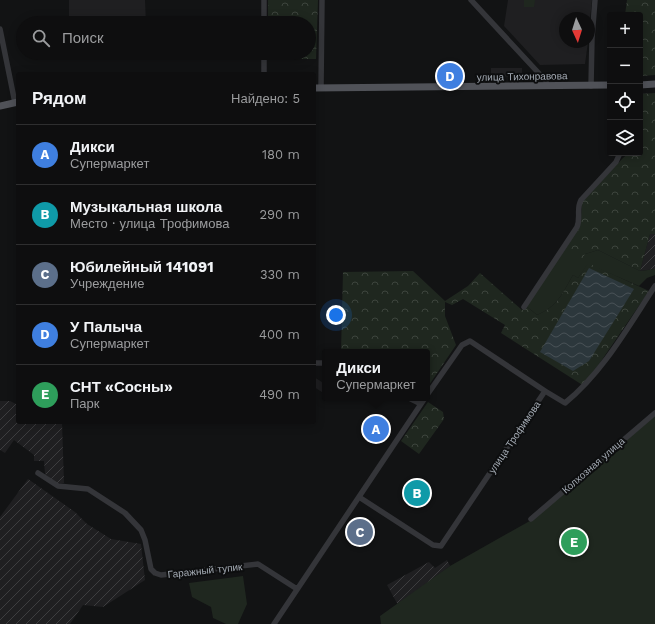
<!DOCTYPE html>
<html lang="ru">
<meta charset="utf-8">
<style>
body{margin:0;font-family:"Work Sans",sans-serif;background:#171718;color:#f1f3f6}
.controls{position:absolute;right:12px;top:12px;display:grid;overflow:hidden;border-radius:4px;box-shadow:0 2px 10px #0003}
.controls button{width:36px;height:36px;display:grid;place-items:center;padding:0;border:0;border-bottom:1px solid #2e2e2f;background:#0e0e0f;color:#f1f3f6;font:20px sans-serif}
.compass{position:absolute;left:559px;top:12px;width:36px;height:36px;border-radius:50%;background:#0e0e0f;box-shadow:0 2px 10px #0003;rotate:176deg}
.you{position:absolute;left:336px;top:315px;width:14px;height:14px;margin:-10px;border:3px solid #fff;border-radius:50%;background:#1a73e8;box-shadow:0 0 0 6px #1a73e833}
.badge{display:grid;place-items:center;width:26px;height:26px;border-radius:50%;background:#ea580c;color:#fff;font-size:13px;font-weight:700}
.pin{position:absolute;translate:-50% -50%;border:2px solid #fff;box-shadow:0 1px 4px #0006}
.popup{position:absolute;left:322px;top:349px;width:108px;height:52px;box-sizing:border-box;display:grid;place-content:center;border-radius:4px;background:#0e0e0f;filter:drop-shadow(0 1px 3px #0005);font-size:13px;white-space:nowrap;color:#9b9c9e}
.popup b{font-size:15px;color:#f1f3f6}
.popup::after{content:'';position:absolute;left:50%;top:100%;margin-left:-8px;border:8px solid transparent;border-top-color:#0e0e0f}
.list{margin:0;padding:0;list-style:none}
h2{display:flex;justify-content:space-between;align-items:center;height:52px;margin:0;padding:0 16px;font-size:17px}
h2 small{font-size:13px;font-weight:400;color:#9b9c9e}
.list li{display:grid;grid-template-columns:26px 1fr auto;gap:12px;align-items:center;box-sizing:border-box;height:60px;padding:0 16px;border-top:1px solid #2e2e2f}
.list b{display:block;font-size:15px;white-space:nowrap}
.list p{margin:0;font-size:13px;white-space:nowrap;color:#9b9c9e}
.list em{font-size:13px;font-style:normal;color:#9b9c9e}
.icon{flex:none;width:22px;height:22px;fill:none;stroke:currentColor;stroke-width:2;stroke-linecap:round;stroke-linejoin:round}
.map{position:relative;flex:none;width:655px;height:624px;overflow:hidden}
.search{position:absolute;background:#0e0e0f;box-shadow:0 2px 10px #0003;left:16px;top:16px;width:300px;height:44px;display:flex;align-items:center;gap:10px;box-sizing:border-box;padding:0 14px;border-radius:22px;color:#9b9c9e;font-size:15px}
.panel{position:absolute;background:#0e0e0f;box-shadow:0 2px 10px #0003;left:16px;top:72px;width:300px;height:352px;border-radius:4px}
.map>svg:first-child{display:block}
.built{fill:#1f1f21}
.industrial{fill:url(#industrial-furrows)}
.green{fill:#1f271f}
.forest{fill:url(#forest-crowns)}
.water{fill:url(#water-waves)}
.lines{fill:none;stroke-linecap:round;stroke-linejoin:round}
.minor{stroke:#343539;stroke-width:5.5}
.major{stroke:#505258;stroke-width:7}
.labels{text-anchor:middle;stroke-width:4;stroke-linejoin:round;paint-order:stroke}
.street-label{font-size:10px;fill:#a4abb4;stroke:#0d0e0f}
</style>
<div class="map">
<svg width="655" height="624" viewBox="0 0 655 624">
<defs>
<pattern id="industrial-furrows" width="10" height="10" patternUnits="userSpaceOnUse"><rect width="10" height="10" fill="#1f1f21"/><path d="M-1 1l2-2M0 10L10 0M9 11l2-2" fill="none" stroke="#3d3d3f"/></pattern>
<pattern id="forest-crowns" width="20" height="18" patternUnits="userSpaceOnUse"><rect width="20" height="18" fill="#1f271f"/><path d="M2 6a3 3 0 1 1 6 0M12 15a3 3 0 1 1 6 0" fill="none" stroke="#3d443d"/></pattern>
<pattern id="water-waves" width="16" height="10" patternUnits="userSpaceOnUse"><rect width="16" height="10" fill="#2c373c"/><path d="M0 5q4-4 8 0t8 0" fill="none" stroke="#485156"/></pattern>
</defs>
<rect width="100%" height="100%" fill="#121314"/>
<!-- built -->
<path class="built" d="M69,0H145L146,23H69Z
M508,0H592L589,28V18H565V42H588L585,64L540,65L504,26Z
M491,68H522V76L491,77Z
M314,377L325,384V394L314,387Z"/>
<!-- industrial -->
<path class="industrial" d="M650,234H655V269L640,271Z
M0,401H10L18,405V422H62L64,483H56L45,474L44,461H34V455L14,440L5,453L0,450Z
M28,479L75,512L87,524L111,539L141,544L145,580L103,607L83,605L70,624H0V517Z
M447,560L450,566L398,605L387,585L429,562L435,568Z"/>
<!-- green -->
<path class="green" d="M524,0H535L534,7H524Z
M563,250L585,254L598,250L640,271L655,269V275L647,278L639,286L588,264L578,278L573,275C562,294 558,306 537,315L526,306Z
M655,416V624H381L380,616L450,566L535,518Z
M243,576L247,604L238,624H226L213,618L211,607L192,597L189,583Z"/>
<!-- forest -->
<path class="forest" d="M268,0H318L316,59H268V53H309V23H268Z
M627,0H655V75L641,76L640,15H625Z
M655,93V234H650L640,271L598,250L585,254L581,261L563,250L581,221L582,202L623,158L629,153H640V94Z
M588,263L649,291L584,386L501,333L505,325L463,299L452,305L445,302V316L456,345L427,388V352H341L343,272L413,271L445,301L468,286L480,273L522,310L526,306L537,315C558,306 562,294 573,275L578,278Z
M428,402L443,412L444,419L419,454L401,441Z"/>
<!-- water -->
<path class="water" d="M589,268L634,289L589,361L573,371L540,352Z"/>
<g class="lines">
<!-- minor -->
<path class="minor" d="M471,0L546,81L547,86
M264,23V0
M0,29L15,103
M264,53V74
M591,86L592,38L595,0
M321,88L322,0
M524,307L577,227C581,217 576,209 581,200L616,162L620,153
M314,363H325
M427,395L462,345L470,341L545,391
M409,398L421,404
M38,473L58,486L88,489L125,513L141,530L145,540L151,569L155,573L161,575L258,564L297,589
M359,497L433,545L441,546L545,391L565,403C603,372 628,327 655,286
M531,519L655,413
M274,624L425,398"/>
<!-- major -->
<path class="major" d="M640,85L655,84
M314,88L610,85
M0,106L18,102"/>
</g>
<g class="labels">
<!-- street labels -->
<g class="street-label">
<text transform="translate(522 76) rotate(-1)" y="4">улица Тихонравова</text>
<text transform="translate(514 437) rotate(-56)" y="4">улица Трофимова</text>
<text transform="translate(593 465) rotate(-41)" y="4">Колхозная улица</text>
<text transform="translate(205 570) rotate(-6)" y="4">Гаражный тупик</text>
</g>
</g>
</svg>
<div class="controls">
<button>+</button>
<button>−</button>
<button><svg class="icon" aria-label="locate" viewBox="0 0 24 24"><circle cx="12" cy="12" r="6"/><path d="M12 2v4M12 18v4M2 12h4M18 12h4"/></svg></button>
<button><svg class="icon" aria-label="layers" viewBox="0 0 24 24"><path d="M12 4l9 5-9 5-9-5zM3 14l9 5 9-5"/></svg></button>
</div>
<svg class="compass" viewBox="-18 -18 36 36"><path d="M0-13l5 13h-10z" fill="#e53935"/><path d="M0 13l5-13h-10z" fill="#9b9c9e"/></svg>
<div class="you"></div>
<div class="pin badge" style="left:376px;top:429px;background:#3f7fe0">A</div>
<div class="popup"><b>Дикси</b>Супермаркет</div>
<div class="pin badge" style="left:417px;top:493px;background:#0f9aa8">B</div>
<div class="pin badge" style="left:360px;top:532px;background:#5c6f8a">C</div>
<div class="pin badge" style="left:450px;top:76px;background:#3f7fe0">D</div>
<div class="pin badge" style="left:574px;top:542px;background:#2e9e5b">E</div>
<div class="search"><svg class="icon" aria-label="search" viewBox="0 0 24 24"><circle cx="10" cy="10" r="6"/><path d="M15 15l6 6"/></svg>Поиск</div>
<section class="panel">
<h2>Рядом<small>Найдено: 5</small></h2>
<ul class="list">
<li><span class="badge" style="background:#3f7fe0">A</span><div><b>Дикси</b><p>Супермаркет</p></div><em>180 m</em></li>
<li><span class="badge" style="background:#0f9aa8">B</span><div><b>Музыкальная школа</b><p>Место · улица Трофимова</p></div><em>290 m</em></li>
<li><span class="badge" style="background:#5c6f8a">C</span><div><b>Юбилейный 141091</b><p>Учреждение</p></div><em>330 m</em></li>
<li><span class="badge" style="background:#3f7fe0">D</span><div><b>У Палыча</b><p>Супермаркет</p></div><em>400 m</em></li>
<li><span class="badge" style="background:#2e9e5b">E</span><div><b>СНТ «Сосны»</b><p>Парк</p></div><em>490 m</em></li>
</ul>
</section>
</div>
